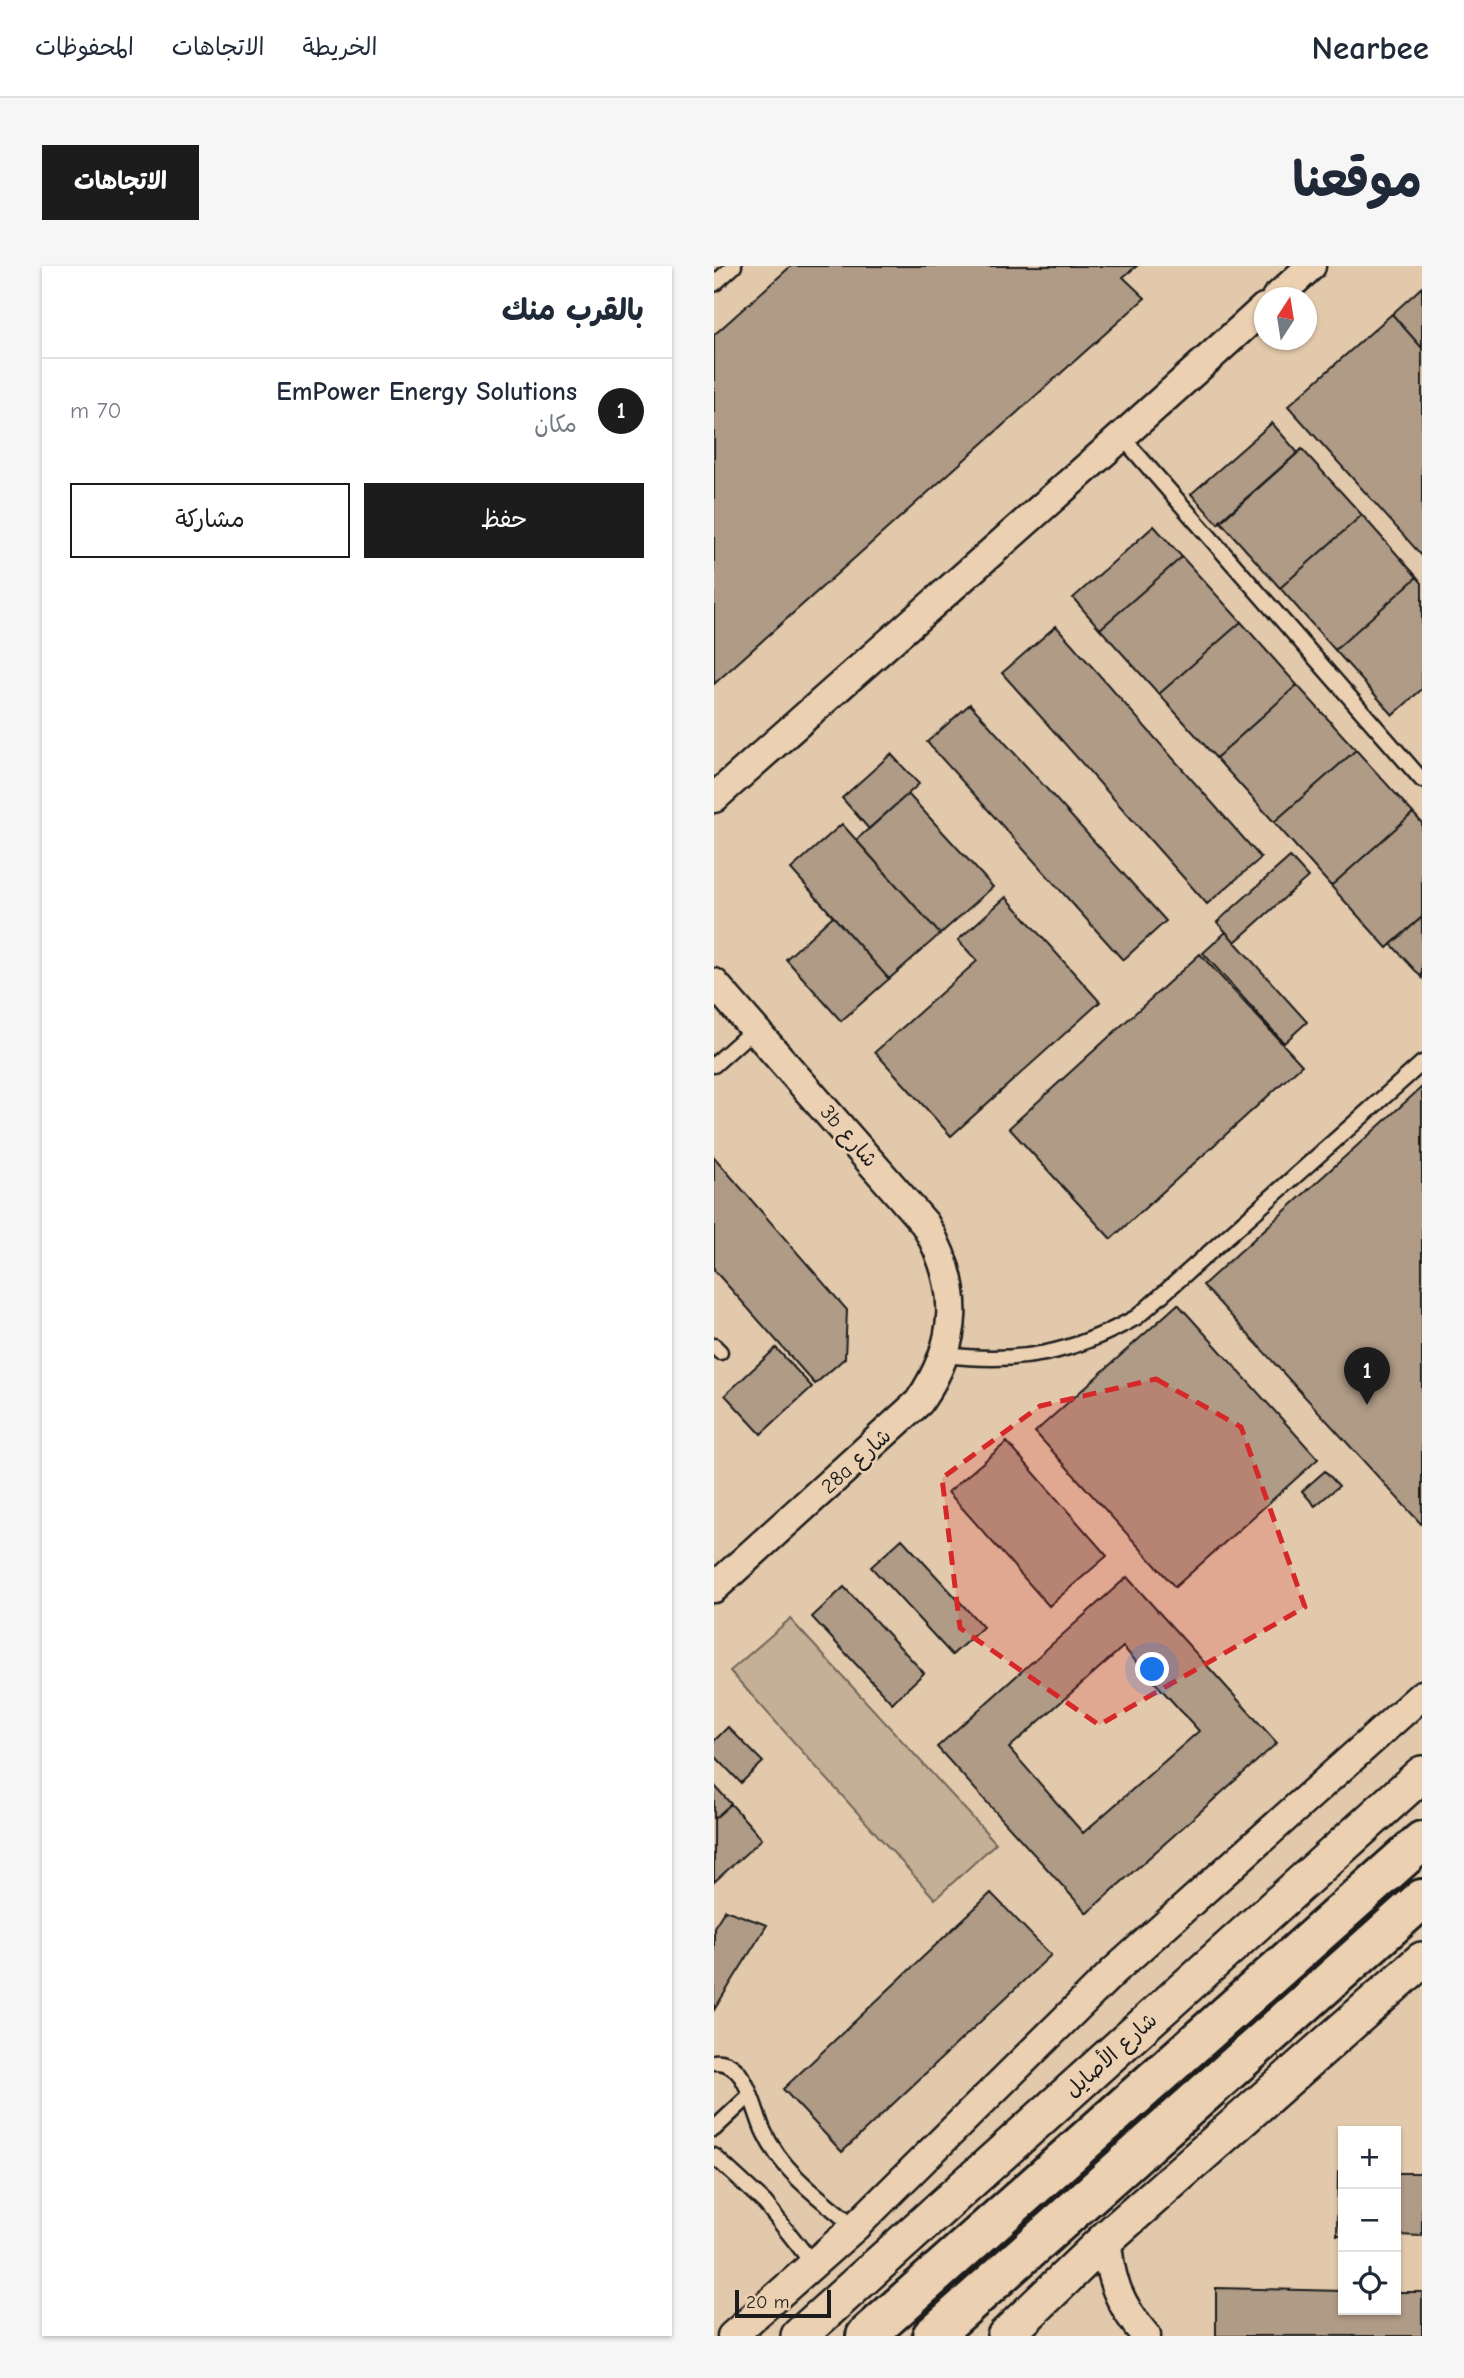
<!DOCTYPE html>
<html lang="ar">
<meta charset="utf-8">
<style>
body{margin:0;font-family:"Comic Neue","Playpen Sans Arabic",sans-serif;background:#f6f6f7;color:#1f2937;direction:rtl}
.controls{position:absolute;right:21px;bottom:21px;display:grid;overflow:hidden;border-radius:0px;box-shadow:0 2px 5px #0004}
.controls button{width:63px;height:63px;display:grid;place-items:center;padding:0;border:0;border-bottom:2px solid #e0e1e3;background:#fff;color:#1f2937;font:35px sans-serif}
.compass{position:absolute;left:540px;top:21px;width:63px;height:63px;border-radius:50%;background:#fff;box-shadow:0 2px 5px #0004;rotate:12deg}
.scale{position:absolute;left:21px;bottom:18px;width:96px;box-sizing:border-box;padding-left:7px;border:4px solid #1c1c1c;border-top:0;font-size:19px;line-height:24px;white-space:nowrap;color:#1c1c1c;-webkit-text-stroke:5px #ebd0b2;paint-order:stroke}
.you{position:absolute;left:439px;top:1404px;width:24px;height:24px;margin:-18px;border:5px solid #fff;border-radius:50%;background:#1a73e8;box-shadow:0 0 0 10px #1a73e833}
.badge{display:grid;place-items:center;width:46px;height:46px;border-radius:50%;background:#1c1c1c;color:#fff;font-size:23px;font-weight:700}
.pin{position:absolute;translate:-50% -58px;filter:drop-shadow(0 2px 4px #0008)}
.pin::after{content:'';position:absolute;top:37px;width:24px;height:21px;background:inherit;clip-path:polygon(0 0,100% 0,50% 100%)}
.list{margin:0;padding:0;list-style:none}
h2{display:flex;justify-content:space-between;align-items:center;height:91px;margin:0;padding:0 28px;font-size:30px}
h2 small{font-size:23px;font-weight:400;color:#747a83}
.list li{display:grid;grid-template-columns:46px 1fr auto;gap:21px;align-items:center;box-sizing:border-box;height:105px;padding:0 28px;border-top:2px solid #e0e1e3}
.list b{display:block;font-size:26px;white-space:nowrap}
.list p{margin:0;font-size:23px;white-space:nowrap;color:#747a83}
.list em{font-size:23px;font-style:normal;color:#747a83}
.actions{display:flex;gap:14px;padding:21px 28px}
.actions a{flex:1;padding:16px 0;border:2px solid #1c1c1c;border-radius:0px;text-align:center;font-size:24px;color:#1c1c1c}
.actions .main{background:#1c1c1c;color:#fff}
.icon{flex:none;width:38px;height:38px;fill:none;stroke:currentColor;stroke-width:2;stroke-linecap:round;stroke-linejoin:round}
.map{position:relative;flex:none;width:708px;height:2070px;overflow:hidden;direction:ltr;border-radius:0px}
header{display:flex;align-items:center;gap:42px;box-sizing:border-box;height:98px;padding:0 35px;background:#fff;border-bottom:2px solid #e0e1e3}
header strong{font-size:33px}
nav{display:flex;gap:38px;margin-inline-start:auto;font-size:24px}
.intro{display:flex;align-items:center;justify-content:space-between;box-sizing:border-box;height:168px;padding:0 42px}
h1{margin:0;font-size:49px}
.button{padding:18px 32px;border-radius:0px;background:#1c1c1c;color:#fff;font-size:24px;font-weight:700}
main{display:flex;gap:42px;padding:0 42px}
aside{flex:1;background:#fff;border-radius:0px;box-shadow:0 2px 5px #0004}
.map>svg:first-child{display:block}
.garden{fill:#c5af97;stroke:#70665a;stroke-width:2}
.building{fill:#af9b86;stroke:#1c1c1c;stroke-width:2;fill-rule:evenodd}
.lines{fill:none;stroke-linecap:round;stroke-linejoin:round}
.service-casing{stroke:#1c1c1c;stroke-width:19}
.minor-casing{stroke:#1c1c1c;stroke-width:33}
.tertiary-casing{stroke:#1c1c1c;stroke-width:40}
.secondary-casing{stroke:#1c1c1c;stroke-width:44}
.service{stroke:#ebd0b2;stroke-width:14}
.minor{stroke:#ebd0b2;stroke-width:28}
.tertiary{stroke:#ebd0b2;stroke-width:35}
.secondary{stroke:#ebd0b2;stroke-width:38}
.marked{fill:#d62828;fill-opacity:0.2;stroke:#d62828;stroke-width:5;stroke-dasharray:14 9;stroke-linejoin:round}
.labels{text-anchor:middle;stroke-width:5;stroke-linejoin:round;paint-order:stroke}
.street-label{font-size:21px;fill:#1c1c1c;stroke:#ebd0b2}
</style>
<header>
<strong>Nearbee</strong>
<nav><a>الخريطة</a><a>الاتجاهات</a><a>المحفوظات</a></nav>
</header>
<div class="intro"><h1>موقعنا</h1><a class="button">الاتجاهات</a></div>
<main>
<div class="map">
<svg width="708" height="2070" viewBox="0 0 708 2070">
<rect width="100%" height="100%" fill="#e3c9ac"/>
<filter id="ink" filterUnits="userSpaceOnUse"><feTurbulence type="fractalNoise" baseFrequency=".0143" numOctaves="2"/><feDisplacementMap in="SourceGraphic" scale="14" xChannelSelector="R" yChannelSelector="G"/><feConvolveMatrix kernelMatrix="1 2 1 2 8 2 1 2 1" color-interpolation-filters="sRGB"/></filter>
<g filter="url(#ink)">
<!-- garden -->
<path class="garden" d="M76,1353L282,1577L221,1633L16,1405Z"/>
<!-- building -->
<path class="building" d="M77,0H423L409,11L431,32L0,418V69Z
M708,21V82L678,48Z
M678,48L708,82V290L574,140Z
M558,157L584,187L504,258L477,228Z
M588,183L648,249L566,322L506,255Z
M648,249L703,311L621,384L566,322Z
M440,260L468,291L386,363L359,332Z
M468,291L527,356L445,428L386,363Z
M703,311L708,317V423L679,449L621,384Z
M527,356L583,419L502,492L445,428Z
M342,360L547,592L493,638L288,407Z
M583,419L642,484L560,556L502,492Z
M256,438L452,655L409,694L213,476Z
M642,484L699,547L617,620L560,556Z
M177,488L205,518L155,563L128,532Z
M194,528L279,621L226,668L142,574Z
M699,547L708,557V651L673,682L617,620Z
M128,558L226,668L175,713L77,603Z
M576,591L594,611L521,676L503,656Z
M292,631L386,736L237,870L161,786L263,695L244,674Z
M119,650L175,713L127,755L72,693Z
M708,651V712L677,678Z
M512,666L593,756L570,777L489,687Z
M486,688L588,799L397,973L295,862Z
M708,821V1259L489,1019Z
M0,891L133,1044L131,1092L101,1118L0,1004Z
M464,1038L604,1193L461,1321L321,1166Z
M62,1082L98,1121L47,1168L11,1129Z
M293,1176L393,1290L335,1340L234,1226Z
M611,1205L625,1220L601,1240L588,1225Z
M188,1273L269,1361L238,1389L157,1301Z
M413,1311L563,1477L373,1647L223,1481ZM409,1381L485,1465L369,1567L295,1482Z
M130,1321L210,1407L178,1437L98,1351Z
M14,1461L49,1496L27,1517L0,1489V1475Z
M0,1519L17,1538L0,1553Z
M17,1538L48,1573L0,1616V1553Z
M277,1627L337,1689L128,1886L69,1823Z
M11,1644L53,1659L0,1744V1661Z
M624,1906H629V1969H623Z
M682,1907H708V1970L682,1969Z
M502,2022L629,2025V2044H682V2026H708V2070H502Z"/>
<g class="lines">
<defs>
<path id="service" d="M0,18L20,0
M409,172L708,514
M0,799L40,763
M0,1080L6,1086
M231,1089C306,1098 357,1088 423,1051L708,797
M0,1796C33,1793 39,1843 50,1866C69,1907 107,1933 141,1961
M0,1863L35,1830
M0,1890L51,1937L99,1998"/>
<path id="minor" d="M562,32L597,0
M0,532C183,368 369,208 550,42
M0,717L211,958C248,1021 246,1076 205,1136L0,1322
M393,1972C394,2011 406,2040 432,2070
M18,2070L141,1961L400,1705L708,1429"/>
<path id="tertiary" d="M85,2070L708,1508
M291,2070L393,1972L708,1694"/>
<path id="secondary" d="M152,2070L708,1575
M218,2070L708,1633"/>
</defs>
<!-- service casing -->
<use href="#service" class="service-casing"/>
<!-- minor casing -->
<use href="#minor" class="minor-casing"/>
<!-- tertiary casing -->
<use href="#tertiary" class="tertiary-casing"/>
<!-- secondary casing -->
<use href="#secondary" class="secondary-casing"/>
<!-- service -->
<use href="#service" class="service"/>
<!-- minor -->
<use href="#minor" class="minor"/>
<!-- tertiary -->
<use href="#tertiary" class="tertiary"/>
<!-- secondary -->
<use href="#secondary" class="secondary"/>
</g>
</g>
<!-- marked area -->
<path class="marked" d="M442,1113L527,1161L591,1341L385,1459L246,1362L228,1212L326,1140Z"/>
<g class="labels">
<!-- street labels -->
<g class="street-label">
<text transform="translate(135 870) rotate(49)" y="7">3b شارع</text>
<text transform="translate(142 1195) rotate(-42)" y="7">28a شارع</text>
<text transform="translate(397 1789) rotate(-42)" y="7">شارع الأصايل</text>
</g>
</g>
</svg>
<div class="controls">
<button>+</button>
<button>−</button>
<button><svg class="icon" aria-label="locate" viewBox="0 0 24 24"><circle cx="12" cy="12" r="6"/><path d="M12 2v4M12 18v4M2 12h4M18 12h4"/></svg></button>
</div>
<svg class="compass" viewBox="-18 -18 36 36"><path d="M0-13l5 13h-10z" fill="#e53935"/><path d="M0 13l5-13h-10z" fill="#747a83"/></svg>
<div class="scale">20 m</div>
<div class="you"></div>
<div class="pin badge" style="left:653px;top:1139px">1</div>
</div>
<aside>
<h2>بالقرب منك<small></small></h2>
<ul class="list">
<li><span class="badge">1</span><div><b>EmPower Energy Solutions</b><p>مكان</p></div><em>70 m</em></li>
</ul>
<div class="actions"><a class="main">حفظ</a><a>مشاركة</a></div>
</aside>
</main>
